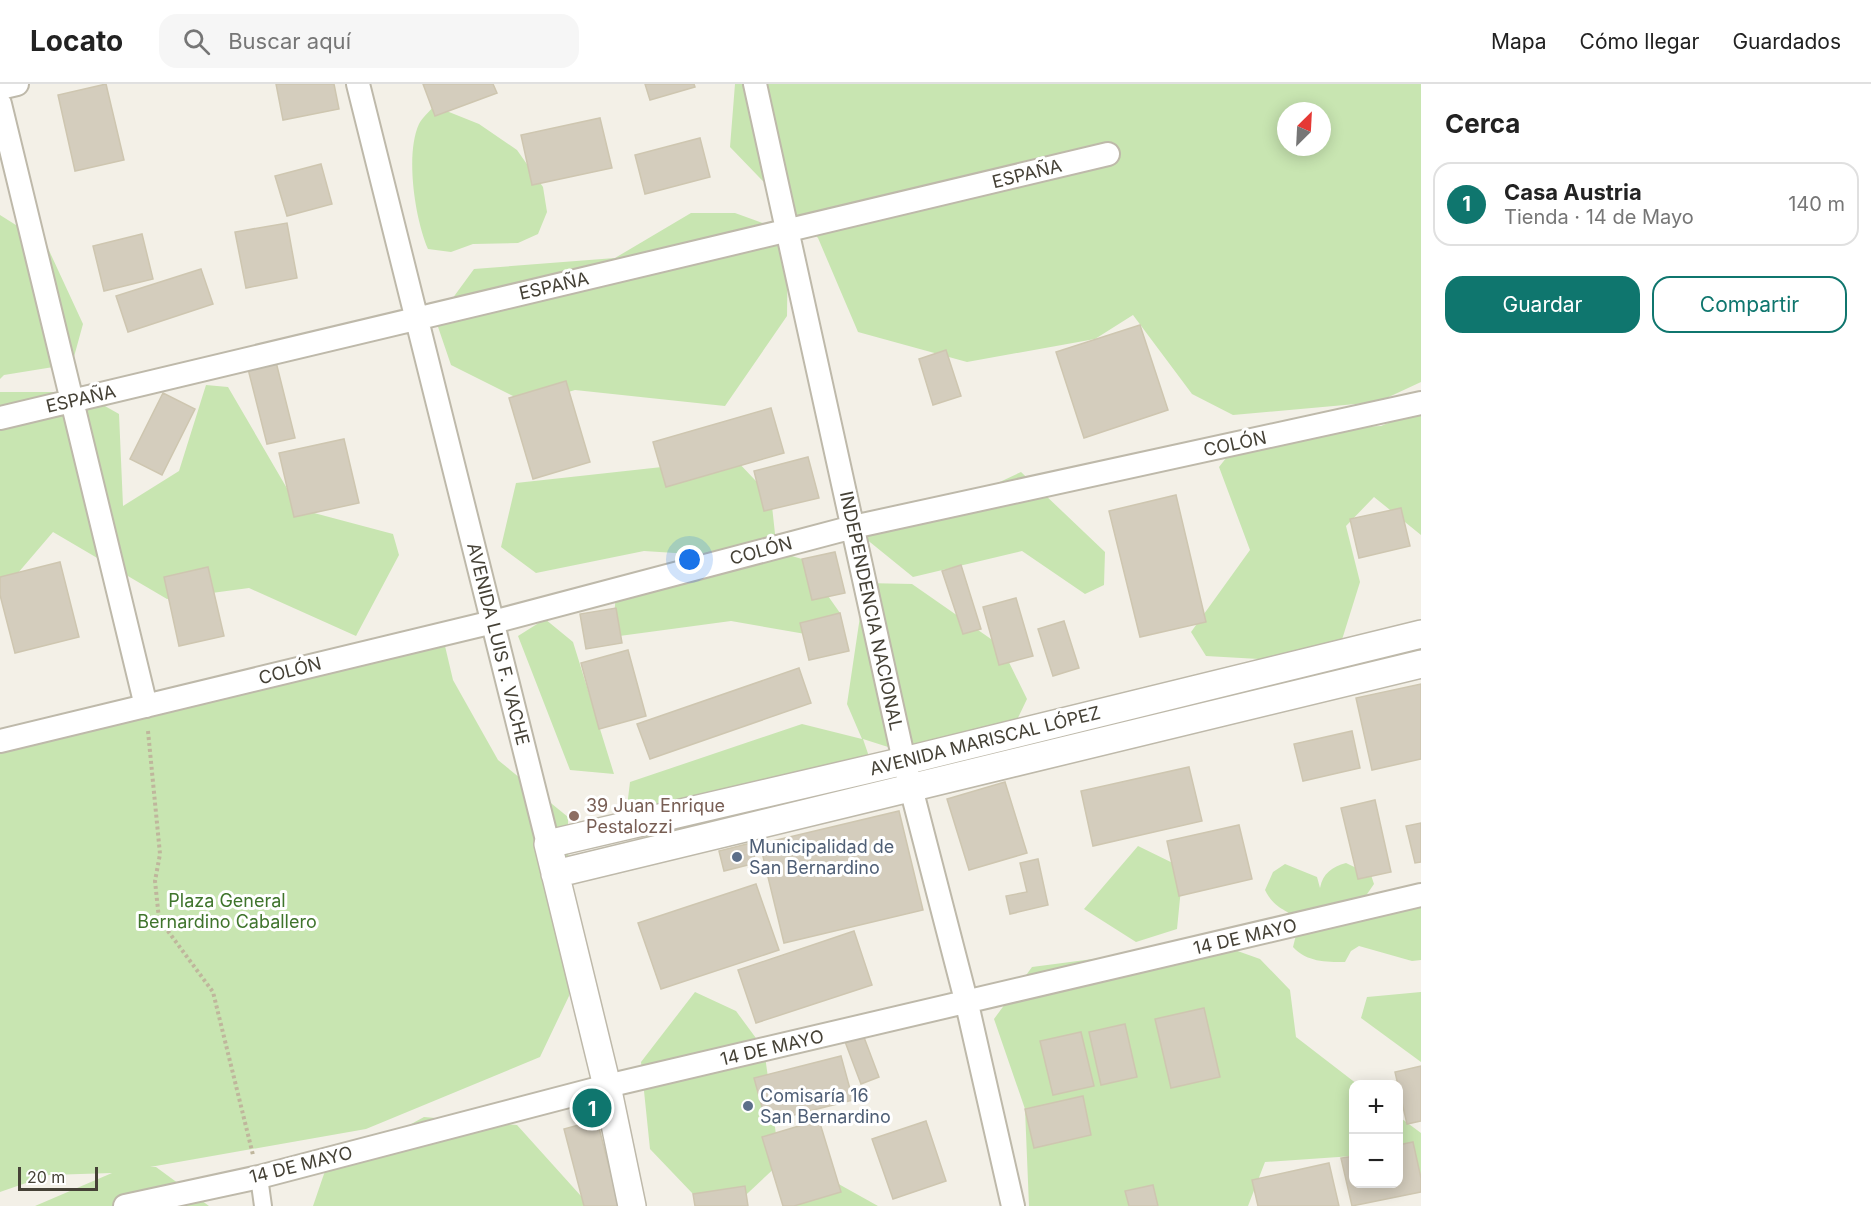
<!DOCTYPE html>
<html lang="es">
<meta charset="utf-8">
<style>
body{margin:0;font-family:Inter,sans-serif;background:#f6f6f6;color:#222}
.controls{position:absolute;right:18px;bottom:18px;display:grid;overflow:hidden;border-radius:12px;box-shadow:0 3px 15px #0003}
.controls button{width:54px;height:54px;display:grid;place-items:center;padding:0;border:0;border-bottom:2px solid #e0e0e0;background:#fff;color:#222;font:30px sans-serif}
.compass{position:absolute;left:1277px;top:18px;width:54px;height:54px;border-radius:50%;background:#fff;box-shadow:0 3px 15px #0003;rotate:24deg}
.scale{position:absolute;left:18px;bottom:15px;width:80px;box-sizing:border-box;padding-left:6px;border:3px solid #454136;border-top:0;font-size:16px;line-height:21px;white-space:nowrap;color:#454136;-webkit-text-stroke:4px #fff;paint-order:stroke}
.you{position:absolute;left:690px;top:476px;width:21px;height:21px;margin:-15px;border:4px solid #fff;border-radius:50%;background:#1a73e8;box-shadow:0 0 0 9px #1a73e833}
.badge{display:grid;place-items:center;width:39px;height:39px;border-radius:50%;background:#0f766e;color:#fff;font-size:20px;font-weight:700}
.pin{position:absolute;translate:-50% -50%;border:3px solid #fff;box-shadow:0 2px 6px #0006}
.list{margin:0;padding:0;list-style:none}
h2{display:flex;justify-content:space-between;align-items:center;height:78px;margin:0;padding:0 24px;font-size:26px}
h2 small{font-size:20px;font-weight:400;color:#767676}
.list li{display:grid;grid-template-columns:39px 1fr auto;gap:18px;align-items:center;box-sizing:border-box;height:84px;margin:0 12px 12px;padding:0 12px;border:2px solid #e0e0e0;border-radius:18px}
.list b{display:block;font-size:22px;white-space:nowrap}
.list p{margin:0;font-size:20px;white-space:nowrap;color:#767676}
.list em{font-size:20px;font-style:normal;color:#767676}
.actions{display:flex;gap:12px;padding:18px 24px}
.actions a{flex:1;padding:14px 0;border:2px solid #0f766e;border-radius:18px;text-align:center;font-size:21px;color:#0f766e}
.actions .main{background:#0f766e;color:#fff}
.icon{flex:none;width:33px;height:33px;fill:none;stroke:currentColor;stroke-width:2;stroke-linecap:round;stroke-linejoin:round}
.map{position:relative;flex:none;width:1421px;height:1122px;overflow:hidden}
header{display:flex;align-items:center;gap:36px;box-sizing:border-box;height:84px;padding:0 30px;background:#fff;border-bottom:2px solid #e0e0e0}
header strong{font-size:28px}
nav{display:flex;gap:33px;margin-inline-start:auto;font-size:21px}
.search{width:420px;height:54px;background:#f6f6f6;display:flex;align-items:center;gap:15px;box-sizing:border-box;padding:0 21px;border-radius:18px;color:#767676;font-size:22px}
main{display:flex}
aside{flex:1;background:#fff}
.map>svg:first-child{display:block}
.green{fill:#c8e5b1;fill-rule:evenodd}
.building{fill:#d4cdbd;stroke:#cec6b0;stroke-width:1.5}
.lines{fill:none;stroke-linecap:round;stroke-linejoin:round}
.pedestrian-casing{stroke:#beb9aa;stroke-width:20}
.minor-casing{stroke:#beb9aa;stroke-width:26}
.tertiary-casing{stroke:#beb9aa;stroke-width:30}
.path{stroke:#bfb69c;stroke-width:4;stroke-dasharray:3 3;stroke-linecap:butt}
.pedestrian{stroke:#fff;stroke-width:16}
.minor{stroke:#fff;stroke-width:22}
.tertiary{stroke:#fff;stroke-width:27}
.education-dot{fill:#8d6e63;stroke:#fff;stroke-width:2}
.service-dot{fill:#5c6f8a;stroke:#fff;stroke-width:2}
.labels{text-anchor:middle;stroke-width:6;stroke-linejoin:round;paint-order:stroke}
.street-label{font-size:18px;fill:#454136;stroke:#fff}
.education-label{font-size:18px;fill:#785e54;stroke:#fff;text-anchor:start}
.service-label{font-size:18px;fill:#4e5e75;stroke:#fff;text-anchor:start}
.park-label{font-size:18px;fill:#3f742c;stroke:#fff}
</style>
<header>
<strong>Locato</strong>
<div class="search"><svg class="icon" aria-label="search" viewBox="0 0 24 24"><circle cx="10" cy="10" r="6"/><path d="M15 15l6 6"/></svg>Buscar aquí</div>
<nav><a>Mapa</a><a>Cómo llegar</a><a>Guardados</a></nav>
</header>
<main>
<div class="map">
<svg width="1421" height="1122" viewBox="0 0 1421 1122">
<rect width="100%" height="100%" fill="#f3f0e7"/>
<!-- green -->
<path class="green" d="M735,0H1421V298L1378,318L1233,331L1192,310L1133,231L1095,255L967,278L858,248L818,154L730,63ZM1286,27H1322V63H1286Z
M434,22L479,40L517,66L543,103L547,128L538,150L518,159L473,160L451,168L428,165C415,135 405,70 419,40C422,34 429,28 434,22Z
M691,129H735L788,148L787,232L725,322L575,306L529,320L451,281L436,237L474,185L615,174Z
M0,131L46,160L83,240L72,280L4,291L0,295Z
M206,301L228,303L299,425L393,450L399,471L356,552L249,504L167,515L53,448L0,510V308H80L119,330L123,422L179,387Z
M1421,325V451L1374,413L1346,442L1360,498L1340,562L1377,555L1407,571L1279,603L1295,577L1206,572L1191,548L1250,466L1219,383L1246,349L1381,342Z
M735,375L771,413L776,459L768,465L802,475L840,529L817,552L731,537L612,553L617,500L722,472L644,467L536,489L501,463L516,399Z
M1021,388L1105,468L1104,501L1085,510L1022,467L913,493L860,450L879,424L948,422Z
M865,499L912,500L1001,562L1027,615L1003,665L957,685L863,655L877,696L822,734L711,726L649,755L626,731L630,698L802,640L862,655L847,620Z
M545,535L573,558L614,690L570,686L518,552Z
M445,562L453,596L498,676L568,733L569,912L540,973L366,1045L150,1083H156L209,1122H35L112,1089L49,1091L0,1108V648L385,570L395,574Z
M1138,762L1183,784L1177,845L1136,858L1084,825Z
M1346,779L1371,791L1374,800L1363,816L1420,809L1421,798V876L1412,877L1359,862L1351,867L1345,878C1325,878 1307,878 1293,863L1299,839C1289,824 1276,828 1265,806L1273,788L1285,780L1317,793L1320,804C1323,789 1332,783 1346,779Z
M1215,859L1260,875L1290,906L1296,953L1357,1000H1354L1353,1072L1265,1078L1248,1122H1029L1025,1025L994,935L1032,883Z
M695,908L736,927L764,965L780,1079L734,1122L693,1110L650,1065L641,978Z
M1421,908V978L1361,934L1367,913Z
M1398,1032L1421,1049V1104L1399,1083Z
M424,1033L517,1041L590,1122H313L325,1087Z
M835,1098L878,1122H794Z"/>
<!-- building -->
<path class="building" d="M106,0L124,76L75,87L58,11Z
M276,0H334L339,25L283,36Z
M423,0H493L497,9L435,32Z
M645,0H694L695,3L650,16Z
M600,34L612,84L532,101L521,51Z
M700,54L710,93L645,110L635,71Z
M321,80L332,120L287,132L275,92Z
M287,139L297,194L246,204L235,148Z
M142,150L153,195L104,207L93,162Z
M201,185L213,220L128,248L116,212Z
M1140,241L1168,326L1084,354L1056,268Z
M946,266L961,312L933,321L919,275Z
M274,270L295,354L267,360L246,277Z
M566,297L590,378L533,395L509,314Z
M163,309L195,325L162,391L130,375Z
M771,324L784,369L666,403L653,358Z
M344,355L359,419L294,433L279,369Z
M808,373L819,414L764,427L754,387Z
M1176,411L1206,538L1140,553L1109,427Z
M1401,424L1410,462L1359,474L1350,435Z
M835,468L845,509L812,516L802,475Z
M60,478L79,553L15,569L0,511V493Z
M961,481L981,545L963,550L942,487Z
M208,483L224,552L179,562L164,493Z
M1016,514L1033,572L999,581L983,523Z
M616,524L622,559L586,565L580,530Z
M840,529L849,567L809,576L800,539Z
M1064,537L1079,584L1053,592L1038,545Z
M628,566L646,632L599,645L581,579Z
M799,584L811,619L650,675L637,640Z
M1421,600V675L1372,686L1356,614Z
M1352,647L1360,684L1303,697L1294,660Z
M1189,683L1202,737L1093,762L1081,707Z
M1005,698L1027,769L969,786L947,715Z
M1375,716L1391,788L1358,795L1341,724Z
M899,727L923,826L784,859L760,760Z
M1421,739V778L1415,779L1406,742Z
M1239,741L1252,795L1179,812L1167,757Z
M751,759L756,779L724,787L719,767Z
M1038,775L1048,821L1010,830L1006,812L1027,808L1020,779Z
M756,800L779,866L661,905L638,839Z
M854,847L872,901L756,939L738,886Z
M1204,924L1220,993L1171,1004L1155,935Z
M1125,940L1137,993L1101,1001L1089,948Z
M862,948L879,993L861,1000L844,955Z
M1081,948L1094,1002L1053,1011L1040,957Z
M841,972L853,1016L766,1038L754,994Z
M1421,982V1037L1407,1040L1395,988Z
M1083,1012L1091,1051L1034,1064L1025,1025Z
M597,1036L619,1122H584L564,1045Z
M819,1036L841,1108L794,1122H783L762,1053Z
M926,1037L946,1097L893,1115L872,1055Z
M1413,1058L1421,1094V1108L1352,1122L1341,1074L1354,1072V1100H1398V1061Z
M1329,1079L1339,1122H1258L1252,1096Z
M1153,1101L1158,1122H1129L1125,1107Z
M745,1102L748,1122H695L693,1110Z"/>
<g class="lines">
<defs>
<path id="pedestrian" d="M259,1093L263,1122"/>
<path id="minor" d="M358,0L548,760
M755,0L904,677L967,920L1013,1122
M0,4L17,0
M0,20L146,622
M0,334L1108,70
M0,657L493,538L853,443L1421,319
M125,1122L259,1093L607,1002L1421,811"/>
<path id="tertiary" d="M555,790L1421,580
M632,1122L607,1002L548,760L904,677L1421,550"/>
</defs>
<!-- pedestrian casing -->
<use href="#pedestrian" class="pedestrian-casing"/>
<!-- minor casing -->
<use href="#minor" class="minor-casing"/>
<!-- tertiary casing -->
<use href="#tertiary" class="tertiary-casing"/>
<!-- path -->
<path class="path" d="M148,647L160,770L155,797L159,835L213,908L253,1071"/>
<!-- pedestrian -->
<use href="#pedestrian" class="pedestrian"/>
<!-- minor -->
<use href="#minor" class="minor"/>
<!-- tertiary -->
<use href="#tertiary" class="tertiary"/>
</g>
<!-- markers -->
<circle class="education-dot" cx="574" cy="732" r="6"/>
<g class="service-dot">
<circle cx="737" cy="773" r="6"/>
<circle cx="748" cy="1022" r="6"/>
</g>
<g class="labels">
<!-- street labels -->
<g class="street-label">
<text transform="translate(1027 90) rotate(-14)" y="6">ESPAÑA</text>
<text transform="translate(554 202) rotate(-13)" y="6">ESPAÑA</text>
<text transform="translate(81 315) rotate(-13)" y="6">ESPAÑA</text>
<text transform="translate(1235 360) rotate(-12)" y="6">COLÓN</text>
<text transform="translate(761 467) rotate(-15)" y="6">COLÓN</text>
<text transform="translate(871 527) rotate(78)" y="6">INDEPENDENCIA NACIONAL</text>
<text transform="translate(498 560) rotate(76)" y="6">AVENIDA LUIS F. VACHE</text>
<text transform="translate(290 587) rotate(-14)" y="6">COLÓN</text>
<text transform="translate(985 657) rotate(-14)" y="6">AVENIDA MARISCAL LÓPEZ</text>
<text transform="translate(1245 853) rotate(-13)" y="6">14 DE MAYO</text>
<text transform="translate(772 964) rotate(-13)" y="6">14 DE MAYO</text>
<text transform="translate(301 1081) rotate(-14)" y="6">14 DE MAYO</text>
</g>
<!-- education labels -->
<g class="education-label">
<text x="586" y="728">39 Juan Enrique<tspan x="586" dy="21">Pestalozzi</tspan></text>
</g>
<!-- service labels -->
<g class="service-label">
<text x="749" y="769">Municipalidad de<tspan x="749" dy="21">San Bernardino</tspan></text>
<text x="760" y="1018">Comisaría 16<tspan x="760" dy="21">San Bernardino</tspan></text>
</g>
<!-- park labels -->
<g class="park-label">
<text x="227" y="823">Plaza General<tspan x="227" dy="21">Bernardino Caballero</tspan></text>
</g>
</g>
</svg>
<div class="controls">
<button>+</button>
<button>−</button>
</div>
<svg class="compass" viewBox="-18 -18 36 36"><path d="M0-13l5 13h-10z" fill="#e53935"/><path d="M0 13l5-13h-10z" fill="#767676"/></svg>
<div class="scale">20 m</div>
<div class="you"></div>
<div class="pin badge" style="left:592px;top:1024px">1</div>
</div>
<aside>
<h2>Cerca<small></small></h2>
<ul class="list">
<li><span class="badge">1</span><div><b>Casa Austria</b><p>Tienda · 14 de Mayo</p></div><em>140 m</em></li>
</ul>
<div class="actions"><a class="main">Guardar</a><a>Compartir</a></div>
</aside>
</main>
